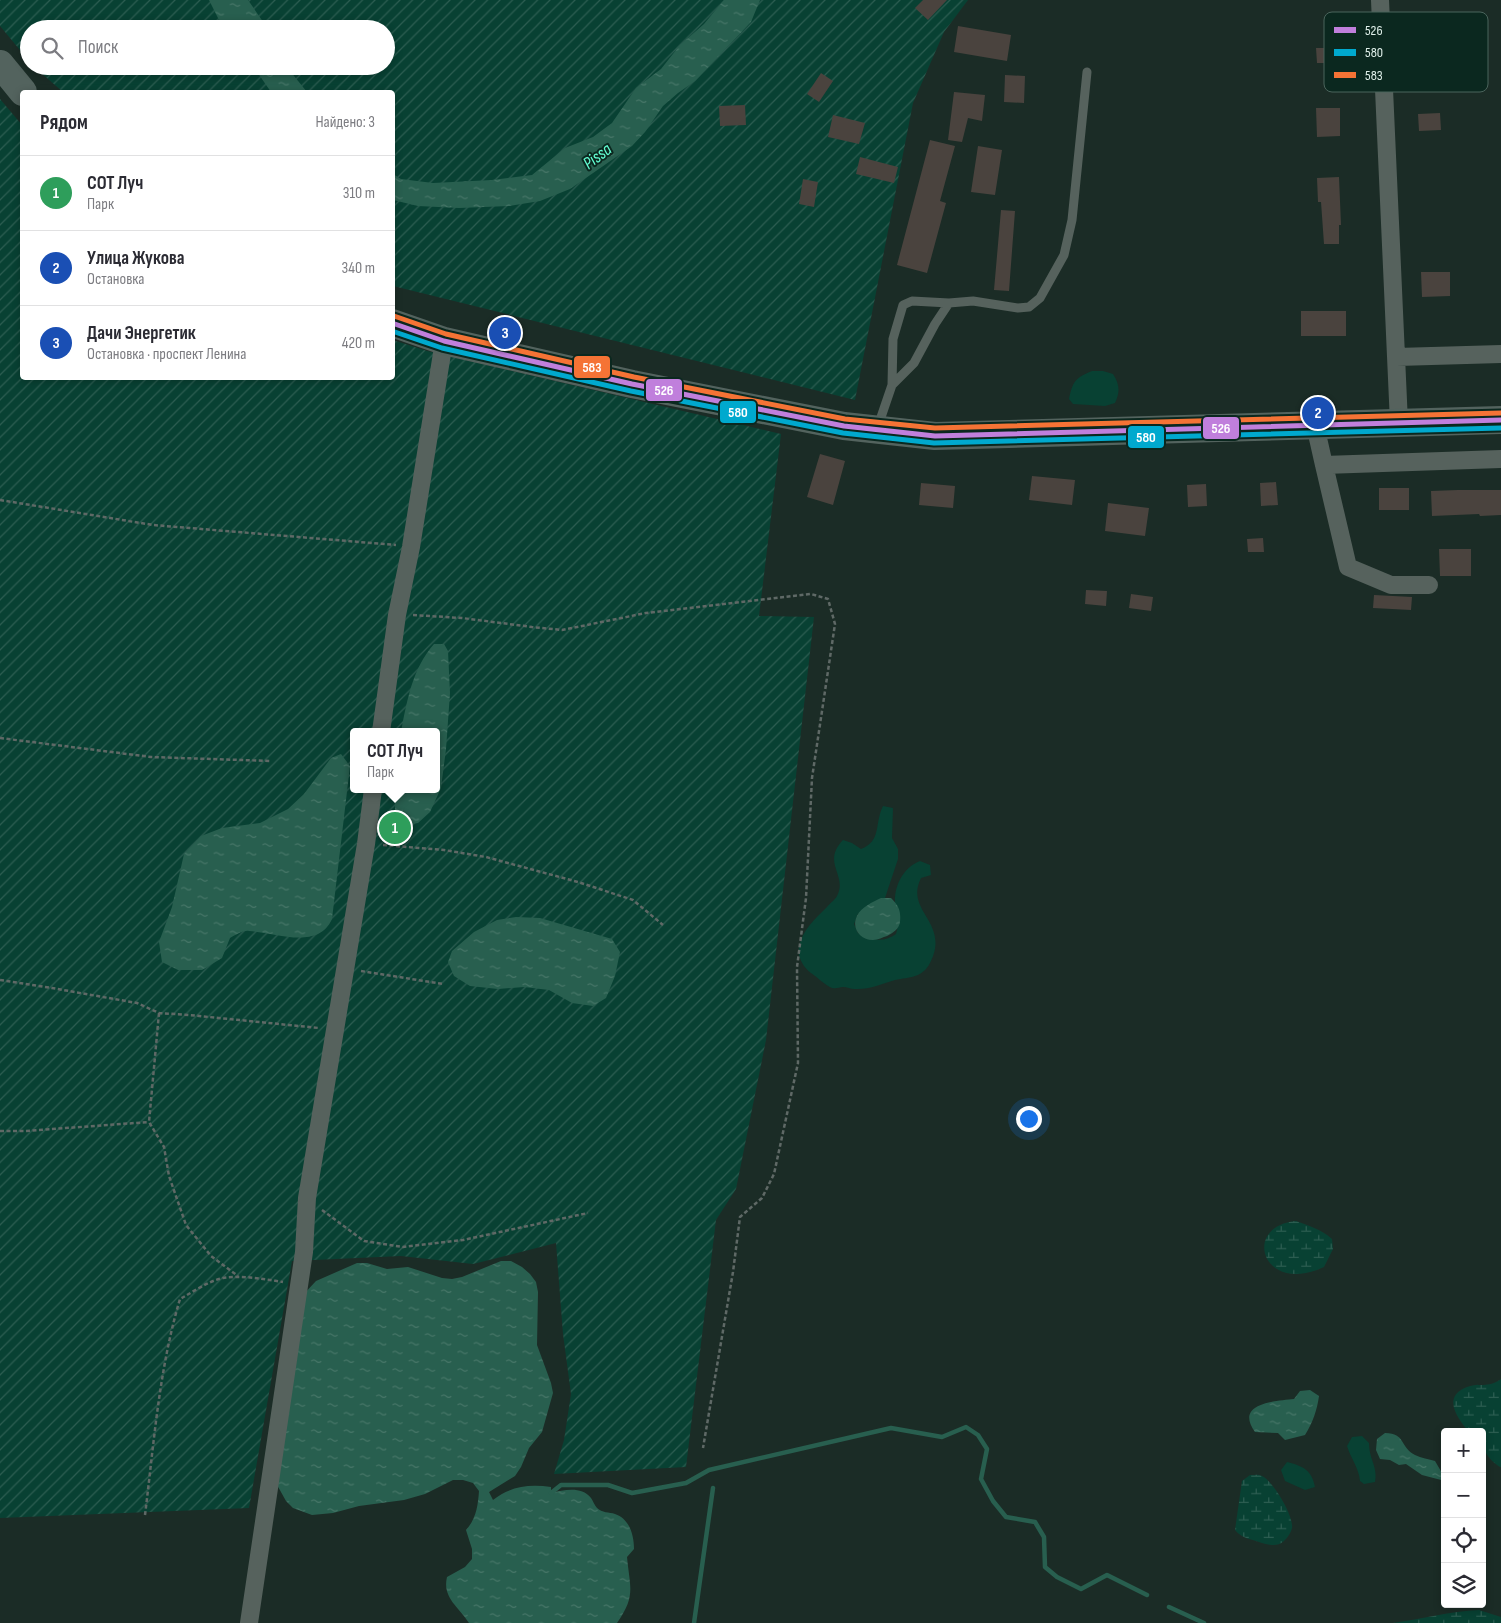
<!DOCTYPE html>
<html lang="ru">
<meta charset="utf-8">
<style>
body{margin:0;font-family:"Sofia Sans Condensed",sans-serif;background:#f2f2f3;color:#2b2b33}
.controls{position:absolute;right:15px;bottom:15px;display:grid;overflow:hidden;border-radius:5px;box-shadow:0 2px 8px #0003}
.controls button{width:45px;height:45px;display:grid;place-items:center;padding:0;border:0;border-bottom:1px solid #e1e1e2;background:#fff;color:#2b2b33;font:25px sans-serif}
.you{position:absolute;left:1028px;top:1118px;width:18px;height:18px;margin:-12px;border:4px solid #fff;border-radius:50%;background:#1a73e8;box-shadow:0 0 0 8px #1a73e833}
.badge{display:grid;place-items:center;width:32px;height:32px;border-radius:50%;background:#111827;color:#fff;font-size:16px;font-weight:700}
.pin{position:absolute;translate:-50% -50%;border:2px solid #fff;box-shadow:0 1px 5px #0006}
.popup{position:absolute;left:350px;top:728px;width:90px;height:65px;box-sizing:border-box;display:grid;place-content:center;border-radius:5px;background:#fff;filter:drop-shadow(0 1px 4px #0005);font-size:16px;white-space:nowrap;color:#7c7c81}
.popup b{font-size:19px;color:#2b2b33}
.popup::after{content:'';position:absolute;left:50%;top:100%;margin-left:-10px;border:10px solid transparent;border-top-color:#fff}
.list{margin:0;padding:0;list-style:none}
h2{display:flex;justify-content:space-between;align-items:center;height:65px;margin:0;padding:0 20px;font-size:21px}
h2 small{font-size:16px;font-weight:400;color:#7c7c81}
.list li{display:grid;grid-template-columns:32px 1fr auto;gap:15px;align-items:center;box-sizing:border-box;height:75px;padding:0 20px;border-top:1px solid #e1e1e2}
.list b{display:block;font-size:19px;white-space:nowrap}
.list p{margin:0;font-size:16px;white-space:nowrap;color:#7c7c81}
.list em{font-size:16px;font-style:normal;color:#7c7c81}
.icon{flex:none;width:28px;height:28px;fill:none;stroke:currentColor;stroke-width:2;stroke-linecap:round;stroke-linejoin:round}
.map{position:relative;flex:none;width:1501px;height:1623px;overflow:hidden}
.search{position:absolute;background:#fff;box-shadow:0 2px 8px #0003;left:20px;top:20px;width:375px;height:55px;display:flex;align-items:center;gap:12px;box-sizing:border-box;padding:0 18px;border-radius:28px;color:#7c7c81;font-size:19px}
.panel{position:absolute;background:#fff;box-shadow:0 2px 8px #0003;left:20px;top:90px;width:375px;height:290px;border-radius:5px}
.map>svg:first-child{display:block}
.grass{fill:#084133}
.wetland{fill:url(#wetland-marsh)}
.garden{fill:url(#garden-furrows);fill-rule:evenodd}
.water{fill:url(#water-ripples)}
.lines{fill:none;stroke-linecap:round;stroke-linejoin:round}
.stream{stroke:#285f4f;stroke-width:4.5}
.building{fill:#4a433e}
.path{stroke:#5f6966;stroke-width:2.5;stroke-dasharray:4 2.5;stroke-linecap:butt}
.lane{stroke:#56625d;stroke-width:9}
.street{stroke:#56625d;stroke-width:18}
.primary{stroke:#53635e;stroke-width:28}
.bus-1-casing{stroke:#0b281f;stroke-width:9}
.bus-2-casing{stroke:#0b281f;stroke-width:9}
.bus-3-casing{stroke:#0b281f;stroke-width:9}
.bus-1{stroke:#c07fdc;stroke-width:5}
.bus-2{stroke:#00a9ce;stroke-width:5}
.bus-3{stroke:#f57335;stroke-width:5}
.labels{text-anchor:middle;stroke-width:4;stroke-linejoin:round;paint-order:stroke}
.water-label{font-size:18px;font-style:italic;fill:#64fed3;stroke:#0b281f}
.key{fill:#0b281f;stroke:#4b645c;stroke-width:1}
.key-label{font-size:14px;fill:#e1f1eb}
.line-badge{stroke:#0b281f;stroke-width:2}
.badge-label{font-size:14px;text-anchor:middle;font-weight:bold;fill:#fff}
</style>
<div class="map">
<svg width="1501" height="1623" viewBox="0 0 1501 1623">
<defs>
<pattern id="wetland-marsh" width="20" height="14" patternUnits="userSpaceOnUse" patternTransform="scale(1.25)"><rect width="20" height="14" fill="#084133"/><path d="M1 5h8M5 5V1M11 12h8M15 12V8" fill="none" stroke="#2c5d51"/></pattern>
<pattern id="garden-furrows" width="10" height="10" patternUnits="userSpaceOnUse" patternTransform="scale(1.25)"><rect width="10" height="10" fill="#084133"/><path d="M-1 1l2-2M0 10L10 0M9 11l2-2" fill="none" stroke="#2c5d51"/></pattern>
<pattern id="water-ripples" width="26" height="14" patternUnits="userSpaceOnUse" patternTransform="scale(1.25)"><rect width="26" height="14" fill="#285f4f"/><path d="M2 4q2-2 4 0t4 0M15 11q2-2 4 0t4 0" fill="none" stroke="#477668"/></pattern>
</defs>
<rect width="100%" height="100%" fill="#1b2c26"/>
<!-- grass -->
<path class="grass" d="M1092,371H1103L1113,374C1120,385 1120,392 1115,403L1105,406L1073,404L1069,399C1073,381 1075,378 1092,371Z
M883,806L893,808L892,838L898,849V859L885,898L858,914L854,924L858,933C873,939 881,944 896,934C900,921 895,915 895,903C894,885 904,867 920,861L930,865L931,875L921,878C904,912 951,922 930,963C922,978 910,977 895,980C881,984 869,990 854,989C851,989 847,987 843,987C839,987 837,989 832,988C825,985 817,977 811,973C803,967 797,956 799,947C802,930 816,918 827,907C830,903 835,900 837,896C848,875 821,863 843,840L852,843L861,849C882,841 874,824 883,806Z
M1362,1436L1369,1443C1369,1460 1378,1466 1375,1482L1364,1484L1360,1481C1359,1468 1351,1459 1347,1446L1352,1437Z
M1287,1462C1303,1466 1312,1470 1315,1487L1305,1490L1285,1481L1281,1470Z"/>
<!-- wetland -->
<path class="wetland" d="M1296,1221C1309,1226 1321,1229 1332,1239L1333,1249L1324,1267C1262,1296 1241,1226 1296,1221Z
M1501,1379V1467H1500C1486,1458 1482,1448 1482,1432H1469C1458,1419 1441,1397 1467,1387C1480,1382 1487,1389 1501,1379Z
M1250,1475C1254,1475 1259,1474 1262,1476C1273,1481 1294,1516 1292,1528C1291,1533 1287,1538 1284,1541C1277,1547 1270,1545 1262,1543C1252,1539 1242,1539 1235,1530L1242,1481Z
M1479,1610L1501,1617V1623H1393C1422,1619 1450,1611 1479,1610Z"/>
<!-- garden -->
<path class="garden" d="M0,0H968L944,32L913,103L855,400L393,286L392,92H63L33,66H386V29H29V61L0,26Z
M0,99L22,125V378H392L393,340L427,351L781,434L759,616L814,617L766,1040L736,1189L716,1220L686,1467L554,1474L564,1440L571,1394L563,1334L556,1243L473,1264L401,1256L292,1261L249,1508L0,1518ZM354,732H436V789H354Z"/>
<!-- water -->
<path class="water" d="M209,0H248L268,29H226L218,18Z
M724,0H760L751,22L695,81L678,93L663,106L645,132L632,146L570,189L540,201L509,206L459,208L418,206L393,200V174L401,179L433,183L492,180L532,175L565,148L593,137L612,123L636,88L661,69L680,45L704,24Z
M253,66H286L307,92H271Z
M434,644H444L448,651L450,693L446,749L441,788L430,812L418,823L406,825L395,815V789H436V732H401C407,701 412,669 434,644Z
M341,754L350,766L332,919C318,951 274,932 249,931C243,930 236,935 230,938L222,958L202,970H178L162,962L159,942L172,907L184,854L201,836L222,828L260,823L288,809L304,794L331,758Z
M881,898H891C899,906 901,911 900,922C899,929 893,933 887,936C883,937 878,940 873,940C860,940 851,928 857,916C861,907 873,902 881,898Z
M516,917L540,918L612,939L620,952L615,976L606,998L593,1006L572,1003L549,990L524,987L498,989L470,986L454,976L448,962L452,951L474,932L497,920Z
M501,1261H511L522,1267L530,1274L536,1282L538,1292L537,1345L551,1383L553,1393L542,1432L529,1448L521,1467L515,1476L489,1492L493,1500C511,1486 529,1484 551,1487V1493C565,1490 581,1486 591,1498C593,1501 595,1506 597,1508C602,1513 609,1512 615,1514C630,1519 634,1536 634,1549L627,1557C630,1588 636,1596 617,1623H469C459,1607 442,1598 447,1577L465,1567L472,1559V1549L466,1530C476,1519 478,1506 479,1491L473,1483L463,1480H453L425,1494L404,1500L359,1506L333,1513L312,1515L293,1508L286,1501L276,1483L303,1295L316,1281L357,1263H367L387,1269L408,1267L442,1278L452,1279L462,1277Z
M1310,1390L1319,1396C1317,1410 1313,1422 1305,1435L1285,1440L1278,1433L1255,1432C1234,1403 1276,1401 1294,1399L1300,1391Z
M1385,1433C1406,1433 1400,1448 1415,1455C1421,1458 1429,1459 1435,1461L1445,1478V1481L1422,1475L1406,1464L1399,1465L1390,1460L1380,1459L1376,1450L1377,1439Z"/>
<g class="lines">
<!-- stream -->
<path class="stream" d="M551,1493L561,1485H608L632,1493L686,1483L709,1470L891,1428L942,1437L966,1427L978,1435L987,1449L981,1479L993,1501L1006,1517L1035,1522L1044,1537L1045,1567L1057,1577L1081,1589L1107,1575L1147,1595
M1169,1607L1204,1623
M694,1623L713,1488"/>
</g>
<!-- building -->
<path class="building" d="M923,0H947L928,20L915,8Z
M958,26L1011,35L1007,61L954,52Z
M1316,48H1340V63H1317Z
M1417,53H1439L1440,68H1418Z
M821,73L833,81L819,102L807,94Z
M1005,75L1025,76L1024,103L1004,102Z
M954,92L985,95L982,121L968,118L962,142L948,140Z
M745,105L746,125L720,126L719,106Z
M1316,108H1340V136L1317,137Z
M1440,113L1441,130L1419,131L1418,114Z
M833,115L865,123L859,144L828,137Z
M930,140L955,146L940,201L946,203L927,273L897,265Z
M978,146L1002,150L995,195L971,192Z
M860,157L898,167L894,183L856,174Z
M1339,177L1341,225H1339V244H1324L1321,202H1318L1317,178Z
M803,179L818,182L814,207L799,204Z
M1001,210L1015,211L1009,291L994,290Z
M1421,272H1450V296L1422,297Z
M1301,311H1346V336H1301Z
M820,454L845,461L833,505L807,497Z
M1032,476L1075,480L1072,505L1029,500Z
M1276,482L1278,505L1261,506L1260,483Z
M921,483L955,486L953,508L919,505Z
M1206,484L1207,506L1188,507L1187,485Z
M1379,488H1409V510H1379Z
M1458,490H1501V515L1480,516L1479,514L1432,516L1431,491Z
M1108,503L1149,508L1145,536L1105,531Z
M1263,538L1264,552H1248L1247,539Z
M1439,549H1471V576H1440Z
M1086,590L1107,591L1106,606L1085,604Z
M1131,594L1153,597L1151,611L1129,608Z
M1374,595L1412,597L1411,610L1373,608Z"/>
<g class="lines">
<!-- path -->
<path class="path" d="M0,500L153,525L396,545
M413,615L462,618L532,627L562,630L646,613L792,596L811,594L828,599L835,624L812,778L806,898L797,967L798,1063L774,1174L762,1198L740,1217L733,1272L703,1448
M0,738L151,757L271,761
M383,845L444,850L486,857L578,882L633,900L663,925
M361,971L443,984
M0,980L52,988L137,1003L159,1013L189,1015L319,1028
M159,1013L149,1122L164,1147L169,1176L186,1225L211,1256L238,1276
M0,1131H25L149,1122
M322,1210L364,1241L403,1247L463,1240L588,1213
M145,1515C154,1443 159,1369 180,1299C193,1292 208,1281 223,1278C243,1275 263,1279 283,1282"/>
<!-- lane -->
<path class="lane" d="M892,385L914,363L935,324L949,303L973,301L1018,308L1029,307L1040,298L1064,255L1072,220L1087,72
M878,426L892,385L893,339L903,305L912,301L949,303"/>
<!-- street -->
<path class="street" d="M1380,0L1399,423
M1397,357L1501,354
M1315,425L1324,465L1501,459
M1324,465L1348,567L1391,585H1429
M381,732L397,615L411,547L444,341
M249,1623L304,1252L307,1198L366,844L373,789"/>
<!-- primary -->
<path class="primary" d="M0,64L23,92
M392,323L444,341L632,384L844,426L935,436L1501,420"/>
<defs>
<path id="bus-1" d="M392,323L444,341L632,384L844,426L935,436L1501,420"/>
<path id="bus-2" d="M392,331L442,348L631,391L843,433L934,443L1501,428"/>
<path id="bus-3" d="M394,316L446,334L634,377L845,419L935,428L1501,413"/>
</defs>
<!-- bus-1 casing -->
<use href="#bus-1" class="bus-1-casing"/>
<!-- bus-2 casing -->
<use href="#bus-2" class="bus-2-casing"/>
<!-- bus-3 casing -->
<use href="#bus-3" class="bus-3-casing"/>
<!-- bus-1 -->
<use href="#bus-1" class="bus-1"/>
<!-- bus-2 -->
<use href="#bus-2" class="bus-2"/>
<!-- bus-3 -->
<use href="#bus-3" class="bus-3"/>
</g>
<g class="labels">
<!-- water labels -->
<g class="water-label">
<text transform="translate(597 156) rotate(-37)" y="6">Pissa</text>
</g>
</g>
<!-- legend -->
<rect x="1324" y="12" width="164" height="80" rx="8" class="key"/>
<rect x="1334" y="27" width="22" height="6" fill="#c07fdc"/>
<rect x="1334" y="49" width="22" height="7" fill="#00a9ce"/>
<rect x="1334" y="72" width="22" height="6" fill="#f57335"/>
<g class="key-label">
<text x="1365" y="35">526</text>
<text x="1365" y="57">580</text>
<text x="1365" y="80">583</text>
</g>
<g class="line-badge">
<rect x="573" y="355" width="38" height="24" rx="5" fill="#f57335"/>
<rect x="645" y="378" width="38" height="24" rx="5" fill="#c07fdc"/>
<rect x="719" y="400" width="38" height="24" rx="5" fill="#00a9ce"/>
<rect x="1202" y="416" width="38" height="24" rx="5" fill="#c07fdc"/>
<rect x="1127" y="425" width="38" height="24" rx="5" fill="#00a9ce"/>
</g>
<g class="badge-label">
<text x="592" y="372">583</text>
<text x="664" y="395">526</text>
<text x="738" y="417">580</text>
<text x="1221" y="433">526</text>
<text x="1146" y="442">580</text>
</g>
</svg>
<div class="controls">
<button>+</button>
<button>−</button>
<button><svg class="icon" aria-label="locate" viewBox="0 0 24 24"><circle cx="12" cy="12" r="6"/><path d="M12 2v4M12 18v4M2 12h4M18 12h4"/></svg></button>
<button><svg class="icon" aria-label="layers" viewBox="0 0 24 24"><path d="M12 4l9 5-9 5-9-5zM3 14l9 5 9-5"/></svg></button>
</div>
<div class="you"></div>
<div class="pin badge" style="left:395px;top:828px;background:#2e9e5b">1</div>
<div class="popup"><b>СОТ Луч</b>Парк</div>
<div class="pin badge" style="left:1318px;top:413px;background:#1a4fb4">2</div>
<div class="pin badge" style="left:505px;top:333px;background:#1a4fb4">3</div>
<div class="search"><svg class="icon" aria-label="search" viewBox="0 0 24 24"><circle cx="10" cy="10" r="6"/><path d="M15 15l6 6"/></svg>Поиск</div>
<section class="panel">
<h2>Рядом<small>Найдено: 3</small></h2>
<ul class="list">
<li><span class="badge" style="background:#2e9e5b">1</span><div><b>СОТ Луч</b><p>Парк</p></div><em>310 m</em></li>
<li><span class="badge" style="background:#1a4fb4">2</span><div><b>Улица Жукова</b><p>Остановка</p></div><em>340 m</em></li>
<li><span class="badge" style="background:#1a4fb4">3</span><div><b>Дачи Энергетик</b><p>Остановка · проспект Ленина</p></div><em>420 m</em></li>
</ul>
</section>
</div>
